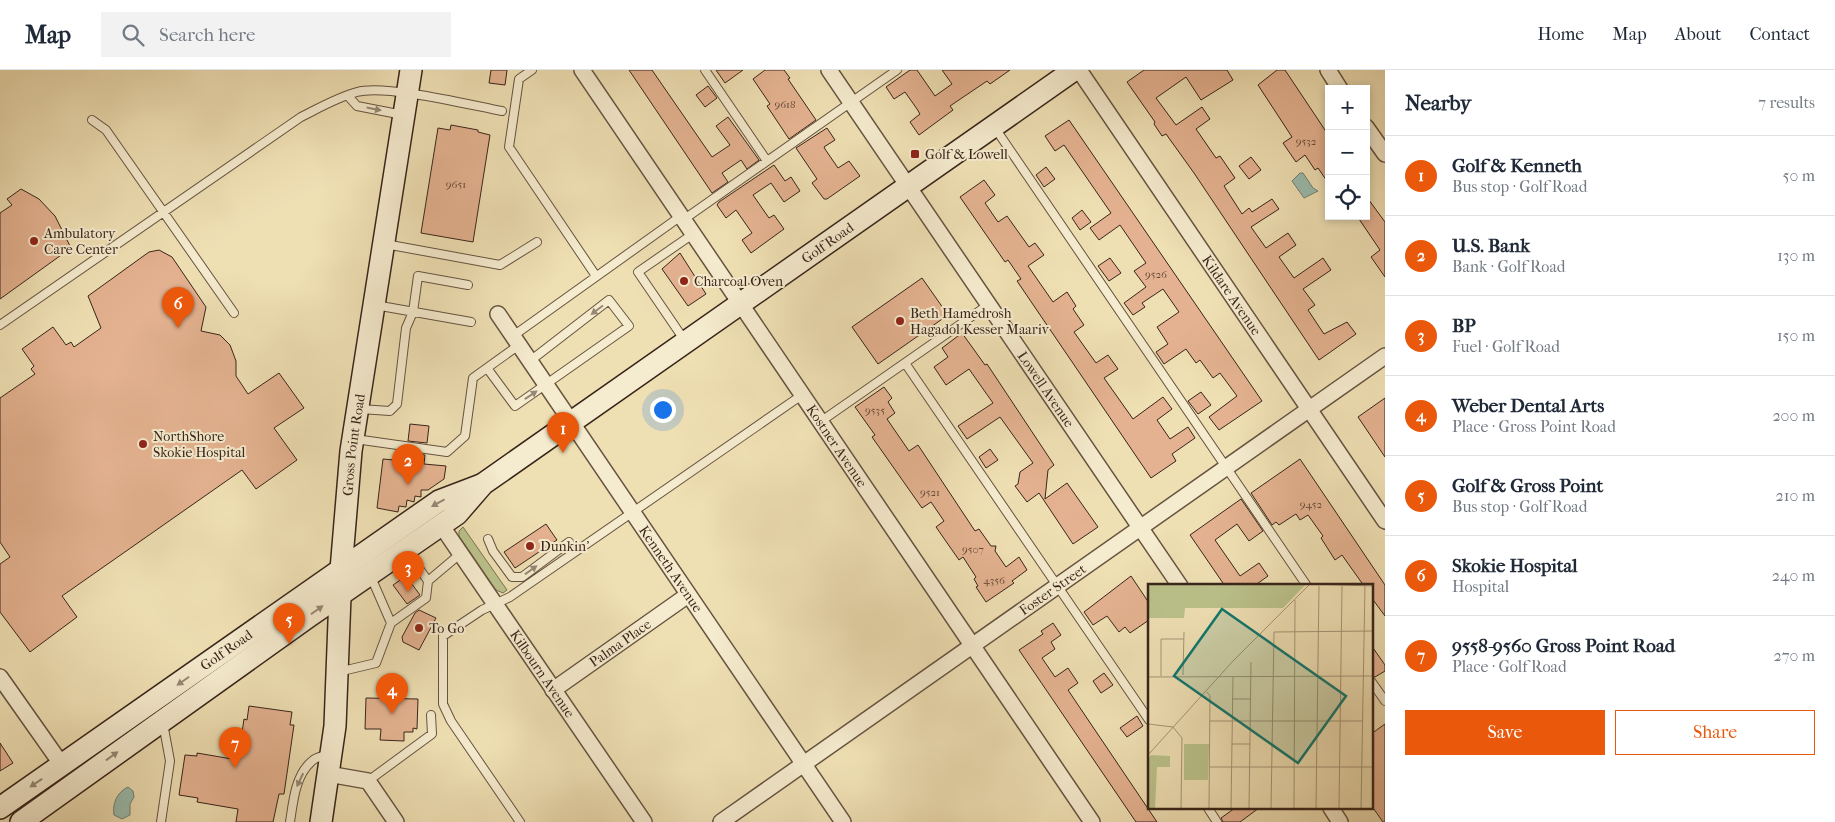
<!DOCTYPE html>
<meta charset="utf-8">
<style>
body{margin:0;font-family:"IM FELL French Canon",serif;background:#f2f2f3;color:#1f2937}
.controls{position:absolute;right:15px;top:15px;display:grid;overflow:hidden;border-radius:0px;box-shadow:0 2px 8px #0003}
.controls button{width:45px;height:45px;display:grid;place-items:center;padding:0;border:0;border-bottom:1px solid #e0e1e3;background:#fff;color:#1f2937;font:25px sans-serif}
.you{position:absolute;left:662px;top:339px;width:18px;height:18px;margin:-12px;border:4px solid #fff;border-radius:50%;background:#1a73e8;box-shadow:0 0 0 8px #1a73e833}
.badge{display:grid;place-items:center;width:32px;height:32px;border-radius:50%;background:#ea580c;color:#fff;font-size:16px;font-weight:700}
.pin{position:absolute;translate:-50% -41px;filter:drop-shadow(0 1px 2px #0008)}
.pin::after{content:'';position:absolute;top:26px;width:18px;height:15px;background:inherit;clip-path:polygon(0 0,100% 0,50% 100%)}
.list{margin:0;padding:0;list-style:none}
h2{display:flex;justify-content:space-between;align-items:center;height:65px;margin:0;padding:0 20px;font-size:21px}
h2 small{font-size:16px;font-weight:400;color:#747a83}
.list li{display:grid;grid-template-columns:32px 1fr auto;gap:15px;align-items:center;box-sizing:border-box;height:80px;padding:0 20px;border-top:1px solid #e0e1e3}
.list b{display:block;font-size:19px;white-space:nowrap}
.list p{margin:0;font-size:16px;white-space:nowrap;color:#747a83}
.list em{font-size:16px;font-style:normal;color:#747a83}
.actions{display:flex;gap:10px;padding:15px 20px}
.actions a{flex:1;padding:11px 0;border:1px solid #ea580c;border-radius:0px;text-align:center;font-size:18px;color:#ea580c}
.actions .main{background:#ea580c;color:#fff}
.icon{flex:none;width:28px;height:28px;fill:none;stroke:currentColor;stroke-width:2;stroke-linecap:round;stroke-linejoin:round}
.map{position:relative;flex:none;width:1385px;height:752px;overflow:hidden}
header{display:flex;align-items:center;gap:30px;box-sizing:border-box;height:70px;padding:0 25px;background:#fff;border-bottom:1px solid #e0e1e3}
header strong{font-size:24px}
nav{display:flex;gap:28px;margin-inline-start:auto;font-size:18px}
.search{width:350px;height:45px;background:#f2f2f3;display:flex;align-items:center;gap:12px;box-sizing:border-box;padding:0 18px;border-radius:0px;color:#747a83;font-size:19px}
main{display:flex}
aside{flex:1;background:#fff}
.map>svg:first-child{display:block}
.green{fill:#bbc28b;stroke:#7a7352}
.water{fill:#9abdaf;stroke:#738073}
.building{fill:#e4b290;stroke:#38241a}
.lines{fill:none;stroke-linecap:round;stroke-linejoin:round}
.lane-casing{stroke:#665340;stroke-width:10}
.street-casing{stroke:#665340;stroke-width:18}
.secondary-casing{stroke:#38241a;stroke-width:24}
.lane{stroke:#f5ebce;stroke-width:8}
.street{stroke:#f5ebce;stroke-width:15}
.secondary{stroke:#f5ebce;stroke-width:21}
.oneway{fill:#968874}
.poi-dot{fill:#8f2418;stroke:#f5ebce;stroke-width:2}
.labels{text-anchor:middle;stroke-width:4;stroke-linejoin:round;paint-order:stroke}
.number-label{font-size:11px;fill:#634838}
.poi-label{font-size:14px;fill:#38241a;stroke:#f5ebce;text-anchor:start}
.street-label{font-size:14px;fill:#38241a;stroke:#f5ebce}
.inset-road{fill:none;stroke:#a69576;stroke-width:1}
.view{fill:#0f766e;fill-opacity:0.15;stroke:#0f766e;stroke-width:2.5}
.inset-edge{fill:none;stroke:#38241a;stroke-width:2.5}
</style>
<header>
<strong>Map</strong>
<div class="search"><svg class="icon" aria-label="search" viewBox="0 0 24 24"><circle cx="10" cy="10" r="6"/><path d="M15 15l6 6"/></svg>Search here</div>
<nav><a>Home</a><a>Map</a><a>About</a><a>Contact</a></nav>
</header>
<main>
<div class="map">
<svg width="1385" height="752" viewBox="0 0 1385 752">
<rect width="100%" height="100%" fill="#efe0b4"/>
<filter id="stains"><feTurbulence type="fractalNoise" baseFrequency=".004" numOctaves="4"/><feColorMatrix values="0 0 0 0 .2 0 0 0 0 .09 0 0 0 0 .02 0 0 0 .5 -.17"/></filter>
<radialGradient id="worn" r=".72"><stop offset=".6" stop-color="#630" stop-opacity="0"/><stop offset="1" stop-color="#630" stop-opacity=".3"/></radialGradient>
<!-- green -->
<path class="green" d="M463,457L507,520L503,523L496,520L459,466V461Z"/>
<!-- water -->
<path class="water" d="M1300,103H1303L1313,118L1318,121L1304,128L1292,111Z
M128,717L133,721L134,727L130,734V745L122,749L114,745C112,734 117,722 128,717Z"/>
<!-- building -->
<path class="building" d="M491,0H507L505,15L489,13Z
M629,0H652L712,87L730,75L716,56L728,47L759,90L747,99L741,90L722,103L728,112L712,123Z
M716,0H743L725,13Z
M765,0H784L790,8L788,9L816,50L789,69L767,36L770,34L753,9Z
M910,0H917L935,26L952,14L942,0H1010L990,14L987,11L950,36L953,40L919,65L910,52L920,44L917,39L905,22L894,29L886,17Z
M1144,0H1227L1233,10L1201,30L1186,7L1156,28L1176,55L1202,37L1210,49L1196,59L1216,88L1220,86L1235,108L1224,116L1242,144L1249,138L1252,142L1272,129L1279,139L1251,157L1266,178L1288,163L1296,175L1279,187L1294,208L1323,188L1331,200L1303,219L1315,235L1308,240L1324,264L1347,252L1356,264L1319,290L1194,103L1166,64L1162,66L1154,54L1155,52L1127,12Z
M1277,0H1285L1329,66V114L1318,98L1315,100L1305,85L1296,92L1283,73L1292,67L1258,15Z
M708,16L717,28L705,37L696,25Z
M1069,50L1262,331L1219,360L1209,347L1237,326L1220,303L1213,308L1200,290L1196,293L1186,279L1164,294L1156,282L1168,274L1157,257L1179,242L1163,219L1142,233L1145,237L1133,245L1124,233L1146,217L1134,201L1146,193L1120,155L1099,170L1090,158L1111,143L1064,75L1055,81L1045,66Z
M451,55L478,60V62L490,65L473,172L421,163L438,58L450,60Z
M827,58L835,70L824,77L825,79L838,98L849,91L860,106L827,129H824L812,113L817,109L796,78Z
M1251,87L1261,100L1249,109L1239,96Z
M774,95L785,111L791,107L800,121L784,132L771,113L753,125L769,148L774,145L784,159L751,183L742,170L752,163L736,140L726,148L717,135L719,132Z
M1046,97L1055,109L1044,117L1036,105Z
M984,110L995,125L985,133L998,152L1007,146L1029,177L1035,173L1044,185L1028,196L1053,232L1067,222L1076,236L1073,239L1084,255L1074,262L1096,293L1108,285L1118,299L1104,308L1133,349L1163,327L1172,339L1157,350L1170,369L1188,357L1195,368L1172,384L1176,391L1151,408L1017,211L1021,209L1008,190L1005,192L960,127Z
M21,119L39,129L55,146L71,178L0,229V143L12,135L7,129Z
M1366,126L1385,152V207L1371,187L1380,180L1357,146H1366Z
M1082,140L1091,152L1080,160L1072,148Z
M159,180L172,187L206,237L201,261L220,265L230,275L236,291V306L248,324L279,303L304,338L274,358L297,390L256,419L242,400L62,526L77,547L30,582L0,542V494L10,487L0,472V328L35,304L31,299L34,296L22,279L53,257L66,275L71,272L74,277L101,258L88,226L149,182Z
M680,183L706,224L688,236L662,199Z
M1110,188L1121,203L1109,211L1098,196Z
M922,208L948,245L878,294L852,257Z
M962,263L985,295L987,294L1054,395L1048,400L1045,429L1067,413L1098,457L1073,474L1039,423L1027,432L1015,416L1018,414L1020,402L1033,393L1000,347L967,369L958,356L993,333L969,299L946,315L934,297L948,287L942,278Z
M884,317L892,328L888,332L895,343L887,349L909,381L918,375L975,461L979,459L991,476H996L995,481L1006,497L1019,487L1027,500L1012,511L1014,513L986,532L976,517L978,516L974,509L976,507L963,487L959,490L936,457L944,451L931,432L922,438L872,367L875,365L855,337Z
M1201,322L1211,335L1198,344L1188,331Z
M1385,328V387L1358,347Z
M410,354L429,356L427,373L408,371Z
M990,379L998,390L986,398L979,387Z
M406,382L425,385L424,394L446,396L444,409L428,420H421V427L415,426L414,432L407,430L406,437L399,436L398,442L377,438L383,389L405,391Z
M1300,389L1385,515V546L1371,527V516H1364L1342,485L1335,490L1321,468L1323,466L1308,445L1300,450L1296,444L1279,455L1276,452L1272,455L1251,423Z
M1241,429L1263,461L1249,471L1237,454L1215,470L1240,506L1259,493L1268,506L1254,516H1225L1190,465Z
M546,454L557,470L515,498L504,482Z
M406,506L420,525L407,534L393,515Z
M1131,506L1149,533V550L1130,563L1125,557L1119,562L1107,546L1093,555L1084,542Z
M419,540L436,548L419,580L403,572L402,567L415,543Z
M1053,553L1061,565L1051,572L1055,579L1042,588L1055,607L1068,598L1078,613L1068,620L1157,752H1136L1019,580L1043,564L1041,561Z
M1371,575L1385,595V601L1375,607L1371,605Z
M1104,603L1113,615L1101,623L1093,611Z
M366,628L418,629L417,659L413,658V662H404V671L380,670L381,659H365Z
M249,636L292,642L290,655H294L284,724H279L273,752H236L238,739L197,732L198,728L179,725L185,685L197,686V683L238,690L244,649L247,650Z
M1137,646L1143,656L1127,667L1120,658Z
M1385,654V752H1383L1371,735V664Z
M0,673L13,693L0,701Z
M1235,738H1259L1240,752H1223L1221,748Z"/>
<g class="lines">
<defs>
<path id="lane" d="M532,0L519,9L509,77L596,206
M705,0L767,91
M348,26L357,36L403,45
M92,50L106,60L234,243
M995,58L1307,516
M683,150L897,0
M385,174L500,195L537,172
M375,235L471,252
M0,255L301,47C319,38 338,27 357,22C385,14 470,35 502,41
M513,266L681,146
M685,271L638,202L693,164
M905,293L1149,650
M487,298L515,336L629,256L609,230L530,291
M360,339L390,341L397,334L406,258L413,242L418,206L468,215
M820,352L988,235
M355,369L447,382L465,366L473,308L519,275
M488,469L493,481L512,507H522L569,472
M371,507L391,553
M428,511L460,484
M338,602L376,593L391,553L426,528L428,511L407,481
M1371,611L1385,631
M368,711L432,664L431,645
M1208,738L1217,752
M161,752L170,691L163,653
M290,752C293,733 295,706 311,692C315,687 323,686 329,684
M520,752L451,651L443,634V566L482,540L510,527L802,325"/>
<g id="street">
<path id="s1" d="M582,0L1092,752"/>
<path id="s2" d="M829,0L1180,516"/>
<path id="s3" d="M1079,0L1385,451"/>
<path d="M1328,0L1340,19"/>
<path d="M1366,57L1385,84"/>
<path id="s4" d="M498,244L843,752"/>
<path id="s5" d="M441,455L644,752"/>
<path d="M0,607L62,695"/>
<path id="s6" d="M553,620L688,525"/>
<path d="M328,704L368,711L396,752"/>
<path d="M1331,738L1340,752"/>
<path id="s7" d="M721,752L1385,286"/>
</g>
<g id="secondary">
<path id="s8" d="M0,738L439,431L481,415"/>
<path id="s9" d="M21,752L308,547L457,444L483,414L1074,0"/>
<path id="s10" d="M321,752L335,656L341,500L351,381L411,0"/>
</g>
</defs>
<!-- lane casing -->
<use href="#lane" class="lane-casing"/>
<!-- street casing -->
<use href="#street" class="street-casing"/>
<!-- secondary casing -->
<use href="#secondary" class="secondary-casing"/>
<!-- lane -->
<use href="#lane" class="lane"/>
<!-- street -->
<use href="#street" class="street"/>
<!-- secondary -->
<use href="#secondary" class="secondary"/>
</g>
<!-- one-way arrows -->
<defs><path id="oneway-solid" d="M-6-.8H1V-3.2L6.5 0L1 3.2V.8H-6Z" transform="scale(1.25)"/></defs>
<g class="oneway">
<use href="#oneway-solid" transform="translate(374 39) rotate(11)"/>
<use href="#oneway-solid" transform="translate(597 240) rotate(143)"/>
<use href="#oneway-solid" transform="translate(531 325) rotate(-34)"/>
<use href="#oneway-solid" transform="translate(438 433) rotate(151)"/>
<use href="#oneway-solid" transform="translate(531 500) rotate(-36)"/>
<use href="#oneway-solid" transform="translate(317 540) rotate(-35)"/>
<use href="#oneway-solid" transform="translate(183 611) rotate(145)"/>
<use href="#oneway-solid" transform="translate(112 686) rotate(-36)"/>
<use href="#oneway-solid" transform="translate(300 710) rotate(115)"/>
<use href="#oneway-solid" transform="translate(36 713) rotate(146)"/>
</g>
<!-- markers -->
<g class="poi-dot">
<rect x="910" y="79" width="10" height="10" rx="2.5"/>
<circle cx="34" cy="171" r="5"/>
<circle cx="684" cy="211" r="5"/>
<circle cx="900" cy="251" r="5"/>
<circle cx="143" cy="374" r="5"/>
<circle cx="530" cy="476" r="5"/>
<circle cx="419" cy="558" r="5"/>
</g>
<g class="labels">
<!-- number labels -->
<g class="number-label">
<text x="785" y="38">9618</text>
<text x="1306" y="75">9532</text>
<text x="456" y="118">9651</text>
<text x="1156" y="208">9526</text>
<text x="875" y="344">9535</text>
<text x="930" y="426">9521</text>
<text x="1311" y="438">9452</text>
<text x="973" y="483">9507</text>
<text x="994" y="514">4356</text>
</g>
<!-- poi labels -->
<g class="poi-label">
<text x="925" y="89">Golf &amp; Lowell</text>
<text x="44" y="168">Ambulatory<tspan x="44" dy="16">Care Center</tspan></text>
<text x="694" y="216">Charcoal Oven</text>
<text x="910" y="248">Beth Hamedrosh<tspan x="910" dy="16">Hagadol Kesser Maariv</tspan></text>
<text x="153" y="371">NorthShore<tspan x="153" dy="16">Skokie Hospital</tspan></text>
<text x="540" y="481">Dunkin'</text>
<text x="429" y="563">To Go</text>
</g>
<!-- street labels -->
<g class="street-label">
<text dy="5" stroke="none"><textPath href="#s9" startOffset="994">Golf Road</textPath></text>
<text dy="5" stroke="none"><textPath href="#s3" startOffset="272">Kildare Avenue</textPath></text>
<text dy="5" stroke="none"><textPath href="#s2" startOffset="386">Lowell Avenue</textPath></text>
<text dy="5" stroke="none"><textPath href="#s10" startOffset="379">Gross Point Road</textPath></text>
<text dy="5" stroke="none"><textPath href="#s1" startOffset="454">Kostner Avenue</textPath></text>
<text dy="5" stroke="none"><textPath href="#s4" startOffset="308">Kenneth Avenue</textPath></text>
<text dy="5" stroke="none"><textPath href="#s7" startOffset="405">Foster Street</textPath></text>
<text dy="5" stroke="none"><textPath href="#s6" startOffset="82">Palma Place</textPath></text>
<text dy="5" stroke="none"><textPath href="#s8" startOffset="276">Golf Road</textPath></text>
<text dy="5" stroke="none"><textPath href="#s5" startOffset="180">Kilbourn Avenue</textPath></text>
</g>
</g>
<!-- overview -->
<g transform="translate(1148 514)">
<rect width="225" height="225" fill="#efe0b4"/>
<path d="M0,0H158L135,24H37L36,34H0ZM36,160H61L60,196H36ZM3,171L22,172V183H9L7,225H0V174Z" fill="#bbc28b"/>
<path class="inset-road" d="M163,0L225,2M35,91L36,48M13,92V55H36M0,93L225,92M59,108L62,112L61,225M84,115H102M62,137H215M0,140L25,143M25,143L34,154L33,225M84,160H102M0,171L85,77L162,0M61,183H225M83,225L85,93M101,225L103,78M123,225L126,48L225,47M146,225L147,16M168,225L171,2M191,225L194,2M213,225L217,0"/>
<path class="view" d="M74,25L198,112L150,179L26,92Z"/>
<rect width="225" height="225" class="inset-edge"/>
</g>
<rect width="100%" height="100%" filter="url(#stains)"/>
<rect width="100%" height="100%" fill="url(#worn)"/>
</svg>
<div class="controls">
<button>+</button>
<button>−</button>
<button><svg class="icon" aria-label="locate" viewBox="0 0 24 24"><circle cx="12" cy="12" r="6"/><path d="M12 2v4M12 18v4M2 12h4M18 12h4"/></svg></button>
</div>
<div class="you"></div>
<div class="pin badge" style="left:563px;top:383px">1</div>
<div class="pin badge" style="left:408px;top:415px">2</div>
<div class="pin badge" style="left:408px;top:522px">3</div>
<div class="pin badge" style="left:392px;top:644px">4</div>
<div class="pin badge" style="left:289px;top:574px">5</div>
<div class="pin badge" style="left:178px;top:258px">6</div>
<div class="pin badge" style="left:235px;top:698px">7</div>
</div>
<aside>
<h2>Nearby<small>7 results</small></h2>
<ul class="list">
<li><span class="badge">1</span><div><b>Golf &amp; Kenneth</b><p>Bus stop · Golf Road</p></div><em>50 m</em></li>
<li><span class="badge">2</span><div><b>U.S. Bank</b><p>Bank · Golf Road</p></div><em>130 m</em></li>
<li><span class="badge">3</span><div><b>BP</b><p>Fuel · Golf Road</p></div><em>150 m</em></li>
<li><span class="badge">4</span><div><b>Weber Dental Arts</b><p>Place · Gross Point Road</p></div><em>200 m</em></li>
<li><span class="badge">5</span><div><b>Golf &amp; Gross Point</b><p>Bus stop · Golf Road</p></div><em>210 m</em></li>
<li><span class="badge">6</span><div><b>Skokie Hospital</b><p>Hospital</p></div><em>240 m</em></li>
<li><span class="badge">7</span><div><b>9558-9560 Gross Point Road</b><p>Place · Golf Road</p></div><em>270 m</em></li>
</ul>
<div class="actions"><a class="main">Save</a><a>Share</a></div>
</aside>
</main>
